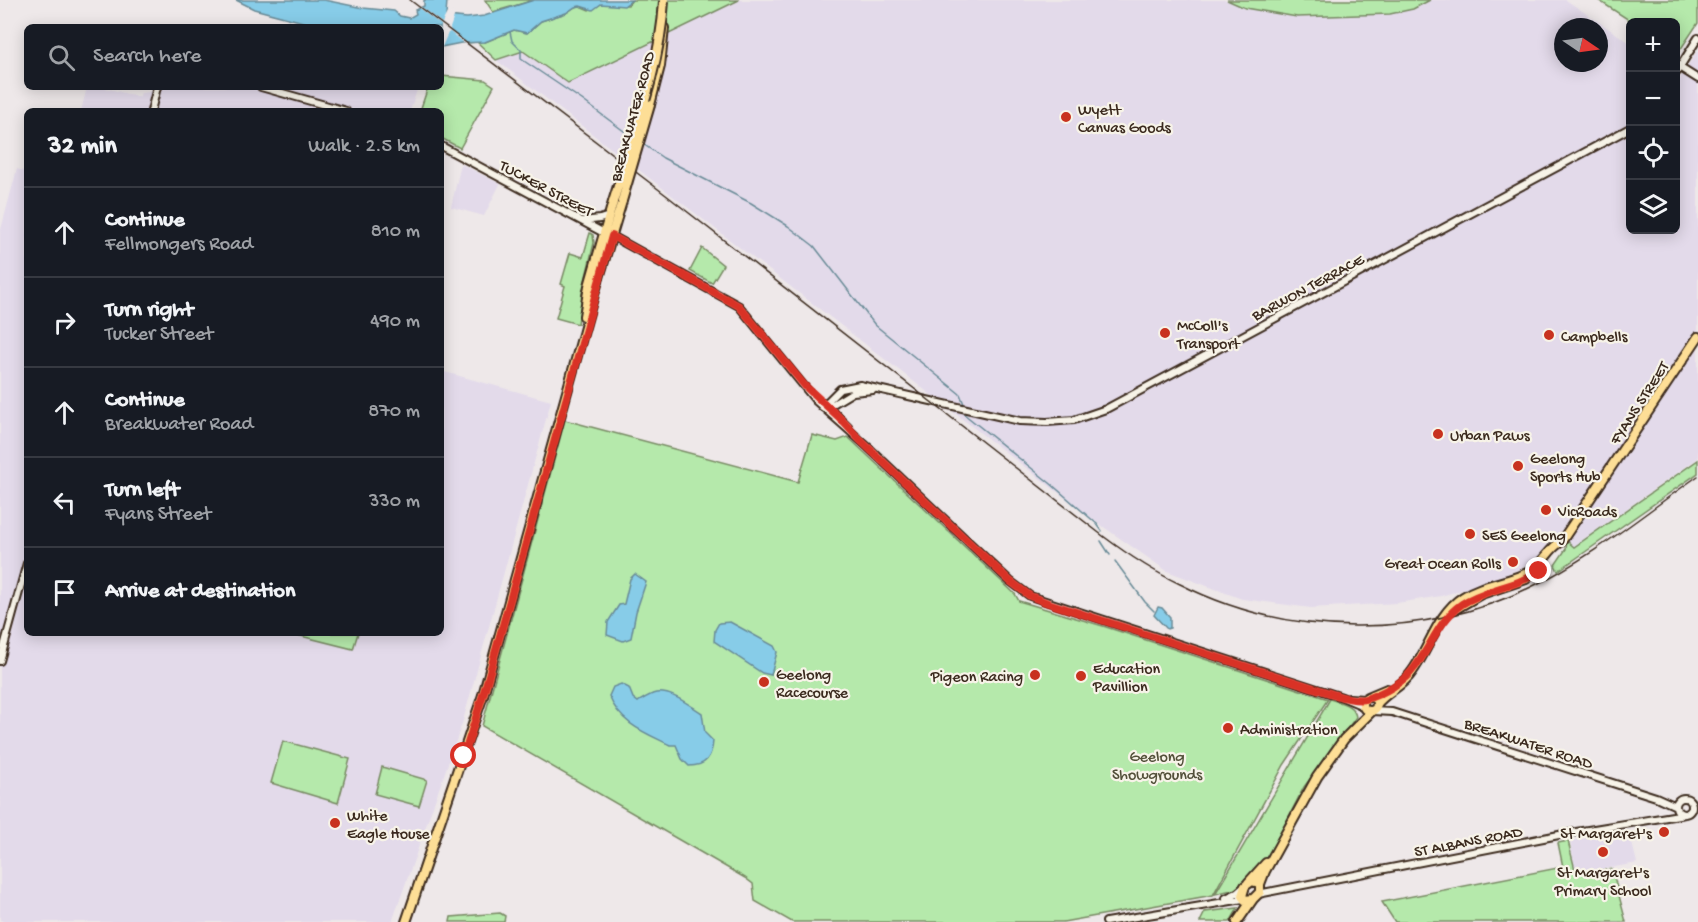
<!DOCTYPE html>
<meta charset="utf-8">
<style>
body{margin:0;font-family:"Gochi Hand",sans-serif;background:#20242c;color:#f1f3f6}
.controls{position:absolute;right:18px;top:18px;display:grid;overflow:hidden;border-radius:9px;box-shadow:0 3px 15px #0003}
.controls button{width:54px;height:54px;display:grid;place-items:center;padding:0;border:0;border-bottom:2px solid #363941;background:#171b24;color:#f1f3f6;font:30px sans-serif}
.compass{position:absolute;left:1554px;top:18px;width:54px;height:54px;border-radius:50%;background:#171b24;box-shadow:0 3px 15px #0003;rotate:103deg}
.stop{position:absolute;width:18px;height:18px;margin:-14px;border:4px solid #d93025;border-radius:50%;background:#fff}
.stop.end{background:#d93025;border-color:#fff;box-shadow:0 2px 6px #0008}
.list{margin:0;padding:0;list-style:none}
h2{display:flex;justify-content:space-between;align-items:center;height:78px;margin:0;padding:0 24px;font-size:26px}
h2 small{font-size:20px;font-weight:400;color:#9ea1a6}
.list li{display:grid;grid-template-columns:39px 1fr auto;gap:18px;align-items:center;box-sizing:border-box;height:90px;padding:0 24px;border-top:2px solid #363941}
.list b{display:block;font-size:22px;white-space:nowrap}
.list p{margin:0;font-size:20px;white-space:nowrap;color:#9ea1a6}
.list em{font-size:20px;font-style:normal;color:#9ea1a6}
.icon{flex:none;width:33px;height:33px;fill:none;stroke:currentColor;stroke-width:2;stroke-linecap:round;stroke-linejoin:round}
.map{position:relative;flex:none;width:1698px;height:922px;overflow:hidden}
.search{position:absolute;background:#171b24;box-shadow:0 3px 15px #0003;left:24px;top:24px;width:420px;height:66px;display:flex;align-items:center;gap:15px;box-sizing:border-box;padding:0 21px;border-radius:9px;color:#9ea1a6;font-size:22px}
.panel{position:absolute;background:#171b24;box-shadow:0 3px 15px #0003;left:24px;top:108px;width:420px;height:528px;border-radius:9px}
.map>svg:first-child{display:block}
.built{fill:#e3daea;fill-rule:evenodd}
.green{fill:#b5e9ab;stroke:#788a64;stroke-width:1.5}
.water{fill:#87cce8;stroke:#698b97;stroke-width:1.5}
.pier{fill:#eee8e9}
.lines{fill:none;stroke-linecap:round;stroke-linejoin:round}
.stream{stroke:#698b97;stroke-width:1.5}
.minor-casing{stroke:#3b2a1e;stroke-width:10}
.major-casing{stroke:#3b2a1e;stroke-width:12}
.minor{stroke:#f7f3e8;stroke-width:6}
.major{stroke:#fdde96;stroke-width:8}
.rail{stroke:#3b2a1e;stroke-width:1.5}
.major-bridge-casing{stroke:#3b2a1e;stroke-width:12;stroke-linecap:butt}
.major-bridge{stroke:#fdde96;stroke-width:8}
.route{stroke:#d93025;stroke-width:8}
.poi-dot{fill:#c8321e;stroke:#f7f3e8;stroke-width:2}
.labels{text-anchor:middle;stroke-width:4.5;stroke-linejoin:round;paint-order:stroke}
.poi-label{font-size:16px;fill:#3b2a1e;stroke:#f7f3e8;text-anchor:start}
.street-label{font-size:16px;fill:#3b2a1e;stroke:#f7f3e8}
.park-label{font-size:16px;fill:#53503a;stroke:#f7f3e8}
</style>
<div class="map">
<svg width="1698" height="922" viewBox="0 0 1698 922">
<rect width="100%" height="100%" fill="#eee8e9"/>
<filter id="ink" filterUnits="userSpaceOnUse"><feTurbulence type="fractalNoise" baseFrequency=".0167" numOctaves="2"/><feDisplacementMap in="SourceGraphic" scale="12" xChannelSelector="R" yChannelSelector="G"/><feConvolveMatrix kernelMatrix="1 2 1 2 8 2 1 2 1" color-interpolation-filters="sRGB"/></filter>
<g filter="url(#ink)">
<!-- built -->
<path class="built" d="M739,0H1227L1245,8L1413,9L1430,0H1566L1630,43V230H1676V79L1678,81L1698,50V458L1574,546L1556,533L1539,560L1492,581L1441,596L1397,603L1311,608L1242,599L1167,571L1095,521L496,60L523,51L568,82ZM1563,27H1599V63H1563Z
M87,87H102L139,97L141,93L150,92L152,87H418L410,111H81Z
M461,164L500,184L484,216L451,207Z
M17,169L27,172V633H441V371L551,401L463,721L392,922H4L0,920V233Z
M1627,830L1629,831L1637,863L1576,874L1570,841Z"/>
<!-- green -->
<path class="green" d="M485,0H534L493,12Z
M632,0H739L568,83L523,51L496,60L477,42L467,43L454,17L460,18L485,42L514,30L527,33L541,21L566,13L575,7L580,6L589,10L601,4L628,5Z
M1227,0H1430L1413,9L1390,14L1297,17L1245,8Z
M1598,0H1698V23L1678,53L1676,51V22H1632Z
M441,76L485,80L494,86L460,148L441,138V111H420L428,87H441Z
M590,233L593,235L594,243L582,293L578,324L556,318L565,286L561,284L570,253L583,257Z
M702,248L723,265L712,283L690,271Z
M565,420L798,482L812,435L837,441L848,437L1015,594L1019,601L1103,626L1328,699L1284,765L1213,895L1063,922H792L755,901L753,884L745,878L482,726Z
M1698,460V473L1558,571L1555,565L1566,549L1567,541L1574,547Z
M289,633H358L353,649Z
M1330,699C1340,703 1354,704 1356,717L1304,787L1267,859L1240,888L1215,894Z
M283,741L350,759L338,803L271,783Z
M382,767L427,780L419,806L375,794Z
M1568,841L1576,874L1612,869L1626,922H1395L1382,902L1563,867L1558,843Z
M1238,908L1230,922H1200L1205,912Z
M500,913L505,916L504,922H450L451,917Z"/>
<!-- water -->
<path class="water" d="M236,0H324L363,8L394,11L400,16L409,18L416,14L415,10L424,6V0H447L446,16L467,18L484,16L534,0H632L624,6L601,4L593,10L580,6L575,7L566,13L541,21L527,33L514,30L485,42L461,43L441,47V27H322L254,9Z
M635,574L646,582L636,612L631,638L623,641L607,635L608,622L619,605L624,604L630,579Z
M1158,607L1162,608L1170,617V628L1167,629L1154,615Z
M730,622L774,646L777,652L771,675L762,673L714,641L715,630L719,623Z
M621,684L629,688L633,698L638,702C643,699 650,694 656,693C672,691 689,705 702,713L705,733L713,741C712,757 706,766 689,766L682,759L676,745H670C646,733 620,724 609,696L613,687Z"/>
<!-- pier -->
<path class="pier" d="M418,5L442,23L448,11L455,14L450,28L451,31L470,46H467L450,32L448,33L441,49V25L416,6Z"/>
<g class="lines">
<!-- stream -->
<path class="stream" d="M510,32L512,41L521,50V59L582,100L632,137
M643,144L663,158L751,203L788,226L814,246L875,325L960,394L964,404
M964,414L1050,483L1097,524L1102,531
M1101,541L1110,555
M1115,561L1145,602L1154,611"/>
<defs>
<path id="minor" d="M1679,67L1698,79
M1676,73L1698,38
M261,87L346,111
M151,111L157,87
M441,146L604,233
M583,221L600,219L609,216
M612,236L739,306L816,401L868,447L1010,581L1030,596L1342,697L1363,706
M823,402L848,426
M822,407L840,389L860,385L1020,421L1047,422L1074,420L1106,409L1630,128
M828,407L853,392L873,390
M0,661L27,563
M1349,698L1364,699
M1372,711L1392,712L1656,797L1676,806
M1676 806a8 8 0 1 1 16 0a8 8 0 1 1-16 0Z
M1258,894L1564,834L1685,814
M1226,898L1237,893L1245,886
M1106,922L1243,899"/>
<path id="major" d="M650,105L660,66L664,28
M584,316L589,286L613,202
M1455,609L1481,594L1526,579
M1363 704a7 7 0 1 1 14 0a7 7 0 1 1-14 0Z
M1368,697L1387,689
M1377,704C1385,693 1399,688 1408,677C1429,653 1435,615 1463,597C1484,583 1510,583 1531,571C1544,563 1549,548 1561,542L1698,337
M1252,881L1260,883V892L1253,899L1245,900L1242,896L1245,886Z
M1248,883L1266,863
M1260,884L1265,871L1317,777L1344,739L1372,711
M406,922L483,695L593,298L622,201
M1237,922L1253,899"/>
</defs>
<!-- minor casing -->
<use href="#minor" class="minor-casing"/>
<!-- major casing -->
<use href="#major" class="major-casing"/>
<!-- minor -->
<use href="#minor" class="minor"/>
<!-- major -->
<use href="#major" class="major"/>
<!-- rail -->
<path class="rail" d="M410,0L666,195L1103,536C1127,554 1152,571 1180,584C1288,639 1422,640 1531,587C1590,559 1645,513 1698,476"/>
<defs>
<path id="major-bridge" d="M622,201L650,105
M613,202C633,136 660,71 664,1"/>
</defs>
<!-- major-bridge casing -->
<use href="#major-bridge" class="major-bridge-casing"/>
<!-- major-bridge -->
<use href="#major-bridge" class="major-bridge"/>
</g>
</g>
<g class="lines" filter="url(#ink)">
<!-- route -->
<path class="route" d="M464,756L487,682L612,236L739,306L805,386L839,417L860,440L1010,581L1030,596L1048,603L1342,697C1349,698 1359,701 1365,699C1383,694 1404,682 1415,667C1432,645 1439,620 1462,604C1486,588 1516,588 1539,571"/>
</g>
<!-- markers -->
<g class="poi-dot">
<circle cx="1066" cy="117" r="6"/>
<circle cx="1165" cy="333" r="6"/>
<circle cx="1549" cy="335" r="6"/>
<circle cx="1438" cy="434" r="6"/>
<circle cx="1518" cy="466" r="6"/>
<circle cx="1546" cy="510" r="6"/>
<circle cx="1470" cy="534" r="6"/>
<circle cx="1513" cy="562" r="6"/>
<circle cx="1035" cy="675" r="6"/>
<circle cx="1081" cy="676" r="6"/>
<circle cx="764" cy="682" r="6"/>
<circle cx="1228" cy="728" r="6"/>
<circle cx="335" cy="823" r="6"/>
<circle cx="1664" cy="832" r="6"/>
<circle cx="1603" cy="852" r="6"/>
</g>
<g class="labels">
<!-- poi labels -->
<g class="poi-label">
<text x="1078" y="114">Wyett<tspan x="1078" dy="18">Canvas Goods</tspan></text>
<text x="1177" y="330">McColl's<tspan x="1177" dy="18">Transport</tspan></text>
<text x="1561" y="341">Campbells</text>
<text x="1450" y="440">Urban Paws</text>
<text x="1530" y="463">Geelong<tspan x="1530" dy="18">Sports Hub</tspan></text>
<text x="1558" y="516">VicRoads</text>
<text x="1482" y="540">SES Geelong</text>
<text x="1501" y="568" text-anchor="end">Great Ocean Rolls</text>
<text x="1093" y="673">Education<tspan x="1093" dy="18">Pavillion</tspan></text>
<text x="776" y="679">Geelong<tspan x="776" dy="18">Racecourse</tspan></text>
<text x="1023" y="681" text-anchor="end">Pigeon Racing</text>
<text x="1240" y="734">Administration</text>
<text x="347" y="820">White<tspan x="347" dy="18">Eagle House</tspan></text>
<text x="1652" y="838" text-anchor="end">St Margaret's</text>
<text x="1603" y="877" text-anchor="middle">St Margaret's<tspan x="1603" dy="18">Primary School</tspan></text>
</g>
<!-- street labels -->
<g class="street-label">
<text transform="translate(631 116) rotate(-75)" y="6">BREAKWATER ROAD</text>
<text transform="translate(547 187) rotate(28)" y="6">TUCKER STREET</text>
<text transform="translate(1307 286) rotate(-28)" y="6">BARWON TERRACE</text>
<text transform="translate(1638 402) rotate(-57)" y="6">FYANS STREET</text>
<text transform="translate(1529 742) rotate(18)" y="6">BREAKWATER ROAD</text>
<text transform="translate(1468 840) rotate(-11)" y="6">ST ALBANS ROAD</text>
</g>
<!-- park labels -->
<g class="park-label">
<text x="1157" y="761">Geelong<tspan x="1157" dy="18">Showgrounds</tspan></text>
</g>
</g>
</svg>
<div class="controls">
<button>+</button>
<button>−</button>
<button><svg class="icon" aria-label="locate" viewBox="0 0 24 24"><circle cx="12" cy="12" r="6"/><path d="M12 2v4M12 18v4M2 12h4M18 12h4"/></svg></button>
<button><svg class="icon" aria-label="layers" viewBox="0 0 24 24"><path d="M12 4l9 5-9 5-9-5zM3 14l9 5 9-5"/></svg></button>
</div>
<svg class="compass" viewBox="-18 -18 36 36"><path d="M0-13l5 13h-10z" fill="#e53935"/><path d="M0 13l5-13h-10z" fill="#9ea1a6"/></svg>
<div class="stop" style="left:464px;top:756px"></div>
<div class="stop end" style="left:1539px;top:571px"></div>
<div class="search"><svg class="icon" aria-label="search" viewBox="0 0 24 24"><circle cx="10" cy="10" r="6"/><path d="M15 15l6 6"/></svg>Search here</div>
<section class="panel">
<h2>32 min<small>Walk · 2.5 km</small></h2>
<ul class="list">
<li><svg class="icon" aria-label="ahead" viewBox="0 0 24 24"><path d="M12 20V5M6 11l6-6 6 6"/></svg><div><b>Continue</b><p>Fellmongers Road</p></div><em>810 m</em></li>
<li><svg class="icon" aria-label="right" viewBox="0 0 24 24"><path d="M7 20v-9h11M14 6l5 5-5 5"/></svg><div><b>Turn right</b><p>Tucker Street</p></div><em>490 m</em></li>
<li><svg class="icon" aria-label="ahead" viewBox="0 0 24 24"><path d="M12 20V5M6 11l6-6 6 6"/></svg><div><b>Continue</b><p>Breakwater Road</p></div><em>870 m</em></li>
<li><svg class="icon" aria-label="left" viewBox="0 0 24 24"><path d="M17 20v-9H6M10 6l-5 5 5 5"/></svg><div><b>Turn left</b><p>Fyans Street</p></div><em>330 m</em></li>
<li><svg class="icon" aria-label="arrive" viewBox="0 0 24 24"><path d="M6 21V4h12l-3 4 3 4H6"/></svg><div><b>Arrive at destination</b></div></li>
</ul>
</section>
</div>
